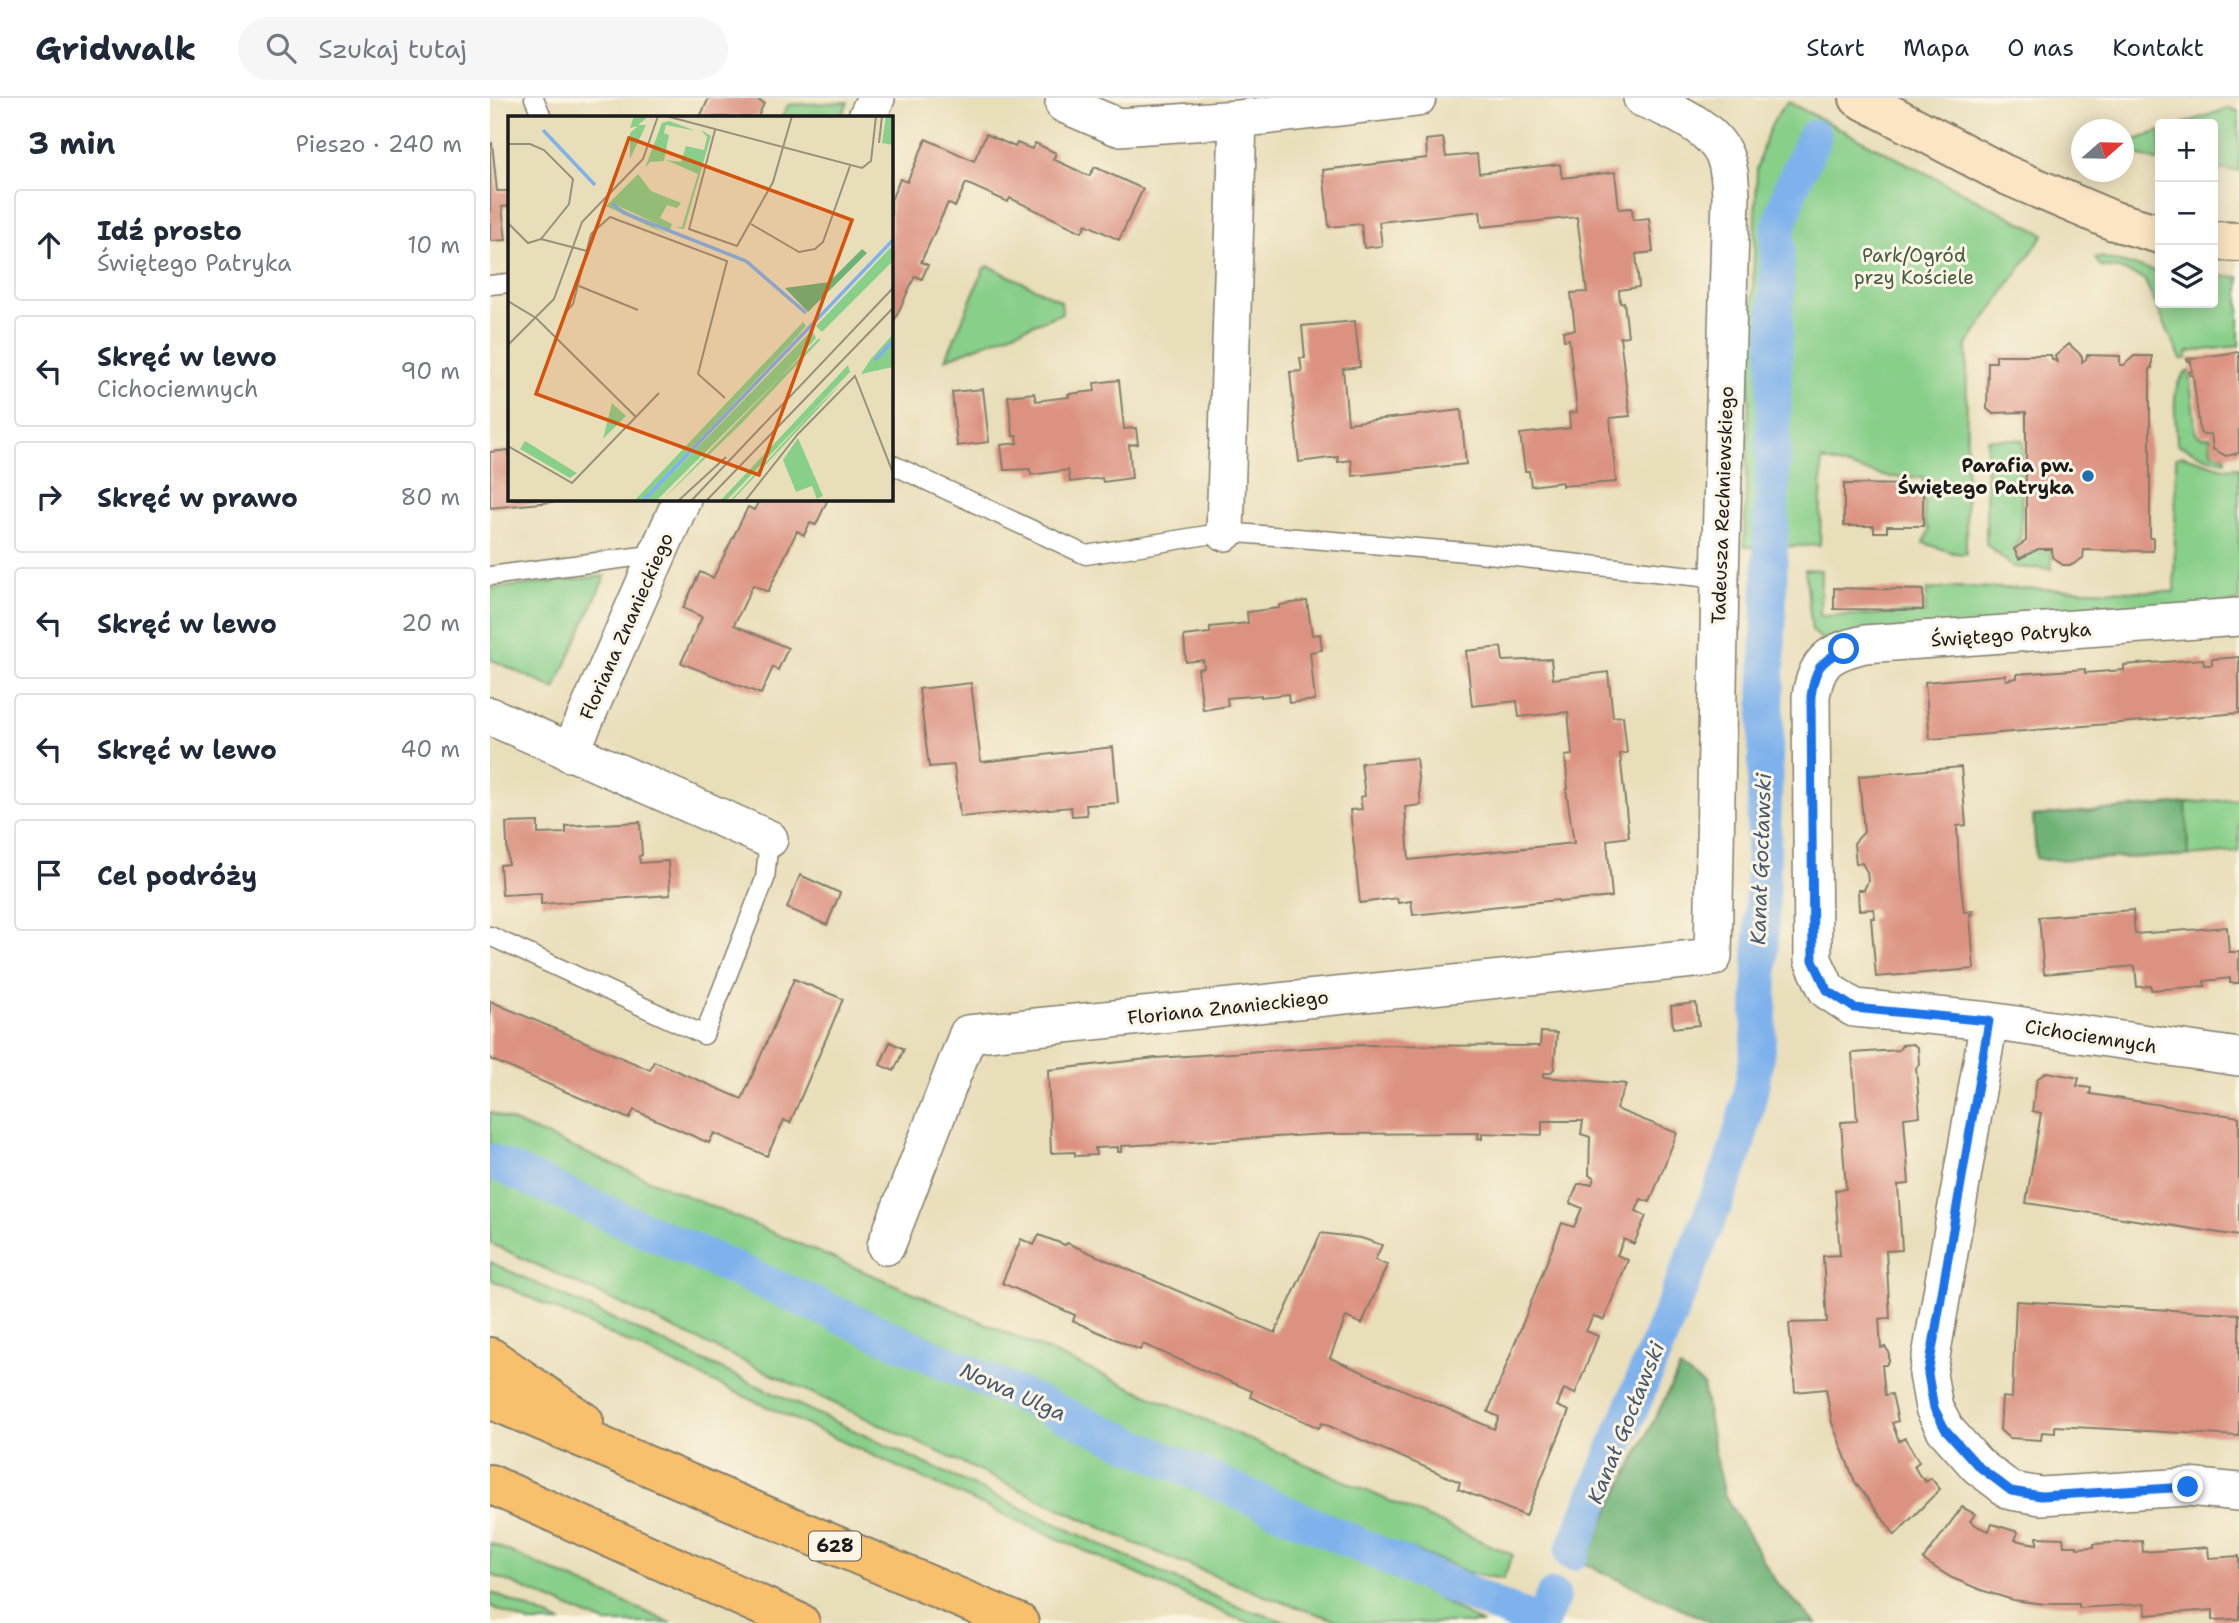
<!DOCTYPE html>
<html lang="pl">
<meta charset="utf-8">
<style>
body{margin:0;font-family:"Shantell Sans",sans-serif;background:#f6f6f7;color:#1f2937}
.controls{position:absolute;right:21px;top:21px;display:grid;overflow:hidden;border-radius:7px;box-shadow:0 4px 18px #0003}
.controls button{width:63px;height:63px;display:grid;place-items:center;padding:0;border:0;border-bottom:2px solid #e0e1e3;background:#fff;color:#1f2937;font:35px sans-serif}
.compass{position:absolute;left:1581px;top:21px;width:63px;height:63px;border-radius:50%;background:#fff;box-shadow:0 4px 18px #0003;rotate:70deg}
.stop{position:absolute;width:21px;height:21px;margin:-16px;border:5px solid #1a73e8;border-radius:50%;background:#fff}
.stop.end{background:#1a73e8;border-color:#fff;box-shadow:0 2px 7px #0008}
.list{margin:0;padding:0;list-style:none}
h2{display:flex;justify-content:space-between;align-items:center;height:91px;margin:0;padding:0 28px;font-size:30px}
h2 small{font-size:23px;font-weight:400;color:#747a83}
.list li{display:grid;grid-template-columns:46px 1fr auto;gap:21px;align-items:center;box-sizing:border-box;height:112px;margin:0 14px 14px;padding:0 14px;border:2px solid #e0e1e3;border-radius:7px}
.list b{display:block;font-size:26px;white-space:nowrap}
.list p{margin:0;font-size:23px;white-space:nowrap;color:#747a83}
.list em{font-size:23px;font-style:normal;color:#747a83}
.icon{flex:none;width:38px;height:38px;fill:none;stroke:currentColor;stroke-width:2;stroke-linecap:round;stroke-linejoin:round}
.map{position:relative;flex:none;width:1749px;height:1525px;overflow:hidden}
header{display:flex;align-items:center;gap:42px;box-sizing:border-box;height:98px;padding:0 35px;background:#fff;border-bottom:2px solid #e0e1e3}
header strong{font-size:33px}
nav{display:flex;gap:38px;margin-inline-start:auto;font-size:24px}
.search{width:490px;height:63px;background:#f6f6f7;display:flex;align-items:center;gap:18px;box-sizing:border-box;padding:0 24px;border-radius:38px;color:#747a83;font-size:26px}
main{display:flex}
aside{flex:1;background:#fff}
.map>svg:first-child{display:block}
.green{fill:#88cf8a;stroke:#527653;stroke-width:2}
.forest{fill:#6eb276;stroke:#456749;stroke-width:2}
.lines{fill:none;stroke-linecap:round;stroke-linejoin:round}
.canal{stroke:#7fb2ec;stroke-width:35}
.building{fill:#dc9281}
.lane-casing{stroke:#827d6b;stroke-width:21}
.street-casing{stroke:#827d6b;stroke-width:40}
.secondary-casing{stroke:#827d6b;stroke-width:42}
.primary-casing{stroke:#827d6b;stroke-width:42}
.lane{stroke:#fff;stroke-width:18}
.street{stroke:#fff;stroke-width:37}
.secondary{stroke:#fce5c4;stroke-width:38}
.primary{stroke:#f8bf6c;stroke-width:38}
.route{stroke:#1a73e8;stroke-width:9}
.poi-dot{fill:#1f6fb2;stroke:#fcf5e5;stroke-width:2.5}
.labels{text-anchor:middle;stroke-width:6;stroke-linejoin:round;paint-order:stroke}
.shield{fill:#fcf5e5;stroke:#5f5d58;stroke-width:2}
.shield-label{font-size:18px;font-weight:bold;fill:#1c1c1c}
.park-label{font-size:19px;fill:#425b42;stroke:#fcf5e5}
.poi-label{font-size:19px;font-weight:bold;fill:#1c1c1c;stroke:#fcf5e5;text-anchor:end}
.street-label{font-size:19px;fill:#1c1c1c;stroke:#fcf5e5}
.water-label{font-size:21px;font-style:italic;fill:#44586f;stroke:#fcf5e5}
.inset-river{fill:none;stroke:#7fb2ec;stroke-width:3.5}
.inset-road{fill:none;stroke:#97907b;stroke-width:2}
.view{fill:#d4530e;fill-opacity:0.15;stroke:#d4530e;stroke-width:3.5}
.inset-edge{fill:none;stroke:#1c1c1c;stroke-width:3.5}
</style>
<header>
<strong>Gridwalk</strong>
<div class="search"><svg class="icon" aria-label="search" viewBox="0 0 24 24"><circle cx="10" cy="10" r="6"/><path d="M15 15l6 6"/></svg>Szukaj tutaj</div>
<nav><a>Start</a><a>Mapa</a><a>O nas</a><a>Kontakt</a></nav>
</header>
<main>
<aside>
<h2>3 min<small>Pieszo · 240 m</small></h2>
<ul class="list">
<li><svg class="icon" aria-label="ahead" viewBox="0 0 24 24"><path d="M12 20V5M6 11l6-6 6 6"/></svg><div><b>Idź prosto</b><p>Świętego Patryka</p></div><em>10 m</em></li>
<li><svg class="icon" aria-label="left" viewBox="0 0 24 24"><path d="M17 20v-9H6M10 6l-5 5 5 5"/></svg><div><b>Skręć w lewo</b><p>Cichociemnych</p></div><em>90 m</em></li>
<li><svg class="icon" aria-label="right" viewBox="0 0 24 24"><path d="M7 20v-9h11M14 6l5 5-5 5"/></svg><div><b>Skręć w prawo</b></div><em>80 m</em></li>
<li><svg class="icon" aria-label="left" viewBox="0 0 24 24"><path d="M17 20v-9H6M10 6l-5 5 5 5"/></svg><div><b>Skręć w lewo</b></div><em>20 m</em></li>
<li><svg class="icon" aria-label="left" viewBox="0 0 24 24"><path d="M17 20v-9H6M10 6l-5 5 5 5"/></svg><div><b>Skręć w lewo</b></div><em>40 m</em></li>
<li><svg class="icon" aria-label="arrive" viewBox="0 0 24 24"><path d="M6 21V4h12l-3 4 3 4H6"/></svg><div><b>Cel podróży</b></div></li>
</ul>
</aside>
<div class="map">
<svg width="1749" height="1525" viewBox="0 0 1749 1525">
<rect width="100%" height="100%" fill="#fcf5e5"/>
<filter id="ink" filterUnits="userSpaceOnUse"><feTurbulence type="fractalNoise" baseFrequency=".0143" numOctaves="2"/><feDisplacementMap in="SourceGraphic" scale="14" xChannelSelector="R" yChannelSelector="G"/><feConvolveMatrix kernelMatrix="1 2 1 2 8 2 1 2 1" color-interpolation-filters="sRGB"/></filter>
<filter id="wash" filterUnits="userSpaceOnUse"><feTurbulence type="fractalNoise" baseFrequency=".00686" numOctaves="4" result="noise"/><feDisplacementMap in="SourceGraphic" scale="28" xChannelSelector="R" yChannelSelector="G"/><feGaussianBlur stdDeviation="1.57" result="paint"/><feColorMatrix in="noise" values="0 0 0 0 0 0 0 0 0 0 0 0 0 0 0 0 0 1.4 0 .05"/><feComposite in="paint" operator="in"/></filter>
<g filter="url(#wash)">
<rect width="100%" height="100%" fill="#e9deba"/>
<!-- green -->
<path class="green" d="M358,4L351,19H292L298,7Z
M1298,4L1554,136L1477,247L1476,456L1464,455L1434,445L1439,431L1435,427L1433,379H1398L1332,362L1330,447L1288,449L1295,149C1299,110 1314,78 1330,43L1320,37L1286,107L1283,129L1273,450L1254,448L1267,71C1272,49 1281,19 1298,4Z
M1739,10L1749,14V73L1723,71V26H1692Z
M1670,33V64L1634,53V46Z
M1609,159L1670,174V205H1723V178L1749,179V248L1698,254L1696,261H1691L1654,181L1629,171L1611,169L1605,160Z
M499,168L571,203L572,215L456,261L494,170Z
M1699,273L1706,335L1712,339H1720L1721,353L1736,359V363L1716,359L1687,346C1687,325 1677,284 1699,273Z
M1497,341L1533,342L1531,437L1524,451L1529,461L1548,451H1562L1561,471L1523,469L1496,446Z
M1691,357L1734,370L1749,369V504L1337,545L1322,533L1315,471L1331,472L1330,518L1435,515L1437,492L1468,489L1684,494L1686,360Z
M115,478L65,591L0,561V491Z
M1749,701V754L1698,758L1696,705Z
M0,1014L483,1220L1023,1457L1013,1481L977,1475L963,1467L887,1439L446,1242L0,1047Z
M0,1072L66,1100L170,1151L838,1449L942,1497L991,1525H855L780,1500L644,1445L0,1145Z
M0,1164L683,1480L749,1509L800,1525H761L743,1519L410,1370L0,1181Z
M0,1445L181,1525H115L0,1476Z
M0,1494L72,1525H39L0,1508Z"/>
<!-- forest -->
<path class="forest" d="M1696,705L1698,758L1555,762L1546,760L1543,718Z
M1190,1270L1213,1287L1224,1350L1235,1398L1286,1484L1326,1525H1223L1093,1465Z"/>
<g class="lines">
<!-- canal -->
<path class="canal" d="M0,1063L1046,1525
M1082,1455L1241,1067C1255,1023 1265,982 1269,936L1288,133L1301,90L1324,39
M1051,1525L1063,1498"/>
</g>
<g id="blocks">
<!-- building -->
<path class="building" d="M219,0H264L274,5L268,19H210Z
M496,36L525,49L527,45L542,51L545,45L566,55L563,61L599,78L605,69L653,91L629,142L596,126L592,134L520,100L518,104L476,85L465,109L458,105L431,164L438,167L432,181L425,178L401,230V102L410,81L417,84L436,41L484,63Z
M953,40L956,59L987,56L989,75L1070,66L1072,80L1125,74L1129,111L1142,110L1143,122L1159,120L1163,154L1146,156L1149,189L1129,192L1130,205L1134,204L1138,238L1130,239L1140,318L1120,320L1126,384L1072,388V384L1041,388L1039,373H1035L1030,336L1080,330L1079,315L1087,314L1079,241L1074,242L1073,233L1085,232L1081,195L1097,194L1087,119L992,129L990,113L889,124L892,148L874,150L871,126L839,129L833,72L937,60L936,42Z
M2,45L7,93H19V108L12,109L16,142L0,143V46Z
M865,223L870,269L853,271L858,325L971,312L976,366L863,378L861,362L848,364V359L809,364L800,274L812,273L810,260H815L812,228Z
M1579,246L1592,258V264L1596,261L1597,257L1630,258V267H1634L1644,258H1662V270H1660V440H1663V453L1594,452L1593,460L1582,467H1573L1562,459V451H1548L1529,461L1524,451L1536,443V314L1502,315L1497,311L1498,264H1506V257H1561L1562,261L1567,264L1565,258Z
M1749,254V355L1736,358L1723,351L1721,336L1713,337L1710,334L1703,277H1699V274H1702L1701,263H1698L1697,261Z
M629,282L634,331L646,330L648,346L639,347L642,380L613,384L612,380L580,384L578,372L541,377L540,371L514,372L511,347L528,345L527,338H523L518,298L544,295L546,303L579,299L578,296L605,293L604,285Z
M493,291L499,344L467,348L462,294Z
M19,352V401H71V403L0,410V354Z
M1354,386L1433,387V428H1397V434H1384V428H1354Z
M270,401L278,403L280,401H338L326,427L320,425L314,437L307,433L278,494L263,487L244,527L298,550L288,572L283,569L271,596L191,565L212,519L193,510L210,474L223,480L258,409L264,412Z
M1344,490L1433,492V512L1344,511Z
M817,503L822,537L830,536L832,552L820,554L825,602L799,605L798,596L771,599V597L737,600L738,608L713,612L708,571L714,570L713,562L696,564L694,538L720,535V529L758,525L757,514L789,510V507Z
M1011,549L1013,563L1061,561L1063,581L1118,574L1123,619L1133,618L1137,655L1130,656L1139,739L1117,742L1122,799L1069,804L1068,802L923,817L921,803L908,805L907,800L870,805L860,712L872,711L870,699L875,698L871,665L926,660L931,707L915,709L919,762L1084,745L1076,691H1078L1075,658L1082,657L1078,614L1029,619L1027,603L982,608L976,553Z
M1749,559V615L1440,641L1435,584L1515,577L1516,582L1527,580V576L1595,571V575L1634,572V567L1713,561L1714,567H1722V561Z
M481,585L491,664L623,649L628,705L596,707L597,717L582,718L581,709L470,719L464,667L439,669L429,591Z
M1471,669L1476,727L1467,728L1469,771L1474,814L1483,813V816H1480L1484,871L1386,879L1381,820H1385L1384,811L1369,812L1368,792H1374L1378,783L1377,774L1372,765L1366,766L1364,745L1374,734L1369,678Z
M48,724V736L76,735V728L150,724L152,757L149,758L150,765L178,763L180,797L51,806V795L12,797L10,767L18,766L16,725Z
M310,777L350,795L337,827L297,810Z
M1643,812L1645,836L1737,829L1739,854H1749V885H1740V880L1714,883L1715,888L1661,892V888L1647,889L1645,868L1554,876L1549,819Z
M304,881L353,901L300,1025L294,1022L277,1058L224,1035L219,1045L144,1012L139,1021L0,961V903L160,972L164,963L252,1001Z
M1206,905L1209,927L1183,930L1181,908Z
M1051,934L1067,935L1064,971L1060,975H1053V979L1136,986L1126,1011L1187,1035L1160,1104L1151,1101L1146,1113L1156,1118L1144,1146L1134,1141L1127,1157L1138,1162L1114,1222L1103,1218L1096,1233L1108,1238L1085,1296L1074,1291L1067,1308L1079,1313L1036,1418L968,1391L970,1384L832,1325L829,1330L760,1299L762,1293L653,1246L650,1252L583,1223L585,1217L512,1185L531,1141L544,1147L549,1137L575,1147L577,1145L785,1235L831,1135L871,1140L892,1147L885,1162L897,1167L872,1226L856,1219L840,1260L1004,1331L1009,1319L998,1314L1072,1125L1084,1129L1092,1110L1080,1105L1088,1086H1102L1104,1079L1099,1077L1100,1039L1091,1036L1093,1023H1052V1037L992,1035V1041L988,1040L989,1035L836,1036L631,1048V1054H628V1049L605,1050L606,1057L585,1058V1054L561,1055L558,972L666,960L863,947L1050,948Z
M400,944L414,951L404,973L390,967Z
M1423,946L1428,950L1429,966L1426,970L1430,1018L1414,1020L1419,1086L1408,1087L1412,1152L1396,1153L1400,1220L1389,1221L1391,1250L1395,1249L1399,1254V1263L1396,1267H1392L1395,1297L1402,1296L1408,1323L1402,1325L1409,1343L1415,1340L1429,1364L1424,1368L1429,1377L1436,1384L1441,1380L1450,1391L1405,1437L1365,1384L1342,1325L1336,1291L1305,1294L1299,1225L1337,1224L1333,1158L1350,1157L1345,1092L1356,1091L1351,1024L1367,1023L1362,955L1409,952L1412,947Z
M1557,974L1589,980L1587,988L1601,990L1600,996L1749,1019V1138L1536,1105L1551,1015L1542,1013L1547,981Z
M1526,1203L1749,1216V1338L1565,1328V1335L1552,1334L1551,1342L1519,1340L1510,1332L1512,1299L1522,1300Z
M1472,1409L1485,1416L1480,1423L1489,1429L1499,1433L1502,1426L1528,1434L1525,1442L1535,1444L1547,1446V1439L1573,1440L1574,1448H1587V1450L1604,1449V1446L1652,1443L1653,1454L1718,1449L1719,1460L1749,1458V1521L1723,1522V1512L1656,1517L1655,1506L1589,1510V1506H1555L1523,1502L1491,1492L1462,1480L1433,1462Z"/>
</g>
</g>
<g filter="url(#ink)">
<use href="#blocks" fill-opacity="0" stroke="#827d6b" stroke-width="2"/>
<g class="lines">
<defs>
<path id="lane" d="M44,0L52,19
M0,187L19,185
M401,366L596,457L735,434L988,455L1230,481
M0,478L168,456
M0,838L214,937L275,781L279,741"/>
<path id="street" d="M574,6L628,29L748,21L927,0
M377,19L386,0
M735,434L748,21
M1749,519L1375,546C1341,554 1327,561 1321,598L1323,862L1337,892L1364,910L1499,923L1749,959
M0,618L279,741
M80,655L192,401
M1499,923L1438,1276L1444,1310L1455,1331L1488,1368L1521,1393L1551,1398L1698,1389L1749,1394
M396,1148L478,936L1223,859L1230,481L1241,97C1240,84 1240,71 1235,59C1223,29 1180,11 1152,0"/>
<path id="secondary" d="M1369,0L1514,76L1624,123L1670,136
M1723,143L1749,144"/>
<path id="primary" d="M0,1259L94,1324
M0,1301L529,1525
M0,1386L310,1525"/>
</defs>
<!-- lane casing -->
<use href="#lane" class="lane-casing"/>
<!-- street casing -->
<use href="#street" class="street-casing"/>
<!-- secondary casing -->
<use href="#secondary" class="secondary-casing"/>
<!-- primary casing -->
<use href="#primary" class="primary-casing"/>
<!-- lane -->
<use href="#lane" class="lane"/>
<!-- street -->
<use href="#street" class="street"/>
<!-- secondary -->
<use href="#secondary" class="secondary"/>
<!-- primary -->
<use href="#primary" class="primary"/>
</g>
</g>
<g class="lines" filter="url(#ink)">
<!-- route -->
<path class="route" d="M1354,551C1330,564 1325,570 1321,598L1323,862L1337,892L1364,910L1499,923L1438,1276L1444,1310L1455,1331L1488,1368L1521,1393L1551,1398L1698,1389"/>
</g>
<!-- markers -->
<circle class="poi-dot" cx="1598" cy="378" r="7"/>
<g class="labels">
<!-- shield labels -->
<rect class="shield" x="319" y="1433.5" width="52" height="29" rx="5"/>
<g class="shield-label">
<text x="345" y="1454">628</text>
</g>
<!-- park labels -->
<g class="park-label">
<text x="1424" y="164">Park/Ogród<tspan x="1424" dy="22">przy Kościele</tspan></text>
</g>
<!-- poi labels -->
<g class="poi-label">
<text x="1584" y="374">Parafia pw.<tspan x="1584" dy="22">Świętego Patryka</tspan></text>
</g>
<!-- street labels -->
<g class="street-label">
<text transform="translate(1232 407) rotate(-88)" y="7">Tadeusza Rechniewskiego</text>
<text transform="translate(136 528) rotate(-66)" y="7">Floriana Znanieckiego</text>
<text transform="translate(1521 536) rotate(-4)" y="7">Świętego Patryka</text>
<text transform="translate(738 909) rotate(-6)" y="7">Floriana Znanieckiego</text>
<text transform="translate(1601 938) rotate(9)" y="7">Cichociemnych</text>
</g>
<!-- water labels -->
<g class="water-label">
<text transform="translate(1271 761) rotate(-88)" y="7">Kanał Gocławski</text>
<text transform="translate(523 1294) rotate(24)" y="7">Nowa Ulga</text>
<text transform="translate(1136 1325) rotate(-68)" y="7">Kanał Gocławski</text>
</g>
</g>
<!-- overview -->
<g transform="translate(18 18)">
<rect width="385" height="385" fill="#e9deba"/>
<path d="M126,0H141L130,9H138L122,43V17L130,10L122,12ZM378,0H385V29L374,27ZM161,5L188,15L158,9L156,17L161,19L156,45L142,46L137,52L154,7ZM193,14L203,20L176,113L167,111H174L190,58L158,44L173,46L178,30L196,34L199,21ZM130,58L143,75L173,87L169,92L159,89L152,102L164,108L162,114L104,87L160,119L98,90ZM385,129V145L314,216L308,210ZM295,206L298,210L285,225L133,385H126ZM304,214L308,222L273,261L148,385H137ZM385,218V251L353,258L362,244ZM313,223L234,307L153,385L310,223ZM340,249L342,256L218,385H212ZM335,266L224,385H222L301,299ZM104,287L118,300L95,323ZM290,322L315,380L309,383L304,370L288,376L275,344ZM17,325L69,357L62,362L12,333Z" fill="#88cf8a"/>
<path d="M354,133L359,137L300,196L277,172L321,166Z" fill="#6eb276"/>
<path class="inset-river" d="M35,14L87,69M104,87L116,97L238,145L298,197M367,244L385,225M135,385L385,124"/>
<path class="inset-road" d="M158,0L354,52L363,45L368,0M207,14L181,113L229,130L265,66L284,0M371,27L374,0M0,28H22L36,34L65,63L61,88L33,123M0,107L20,127L33,123L79,135M243,108L291,136L307,133L315,126L342,50M71,170L130,194M0,185L28,202L128,301M59,195L65,188L83,118L102,101L219,145L190,258L217,282M0,229L46,183L74,106L135,43L150,0M0,330L64,367L151,277M170,385L218,341M183,385L385,172M198,385L385,192M237,385L290,318L347,260L385,357"/>
<path class="view" d="M121,22L344,104L251,359L28,278Z"/>
<rect width="385" height="385" class="inset-edge"/>
</g>
</svg>
<div class="controls">
<button>+</button>
<button>−</button>
<button><svg class="icon" aria-label="layers" viewBox="0 0 24 24"><path d="M12 4l9 5-9 5-9-5zM3 14l9 5 9-5"/></svg></button>
</div>
<svg class="compass" viewBox="-18 -18 36 36"><path d="M0-13l5 13h-10z" fill="#e53935"/><path d="M0 13l5-13h-10z" fill="#747a83"/></svg>
<div class="stop" style="left:1354px;top:551px"></div>
<div class="stop end" style="left:1698px;top:1389px"></div>
</div>
</main>
